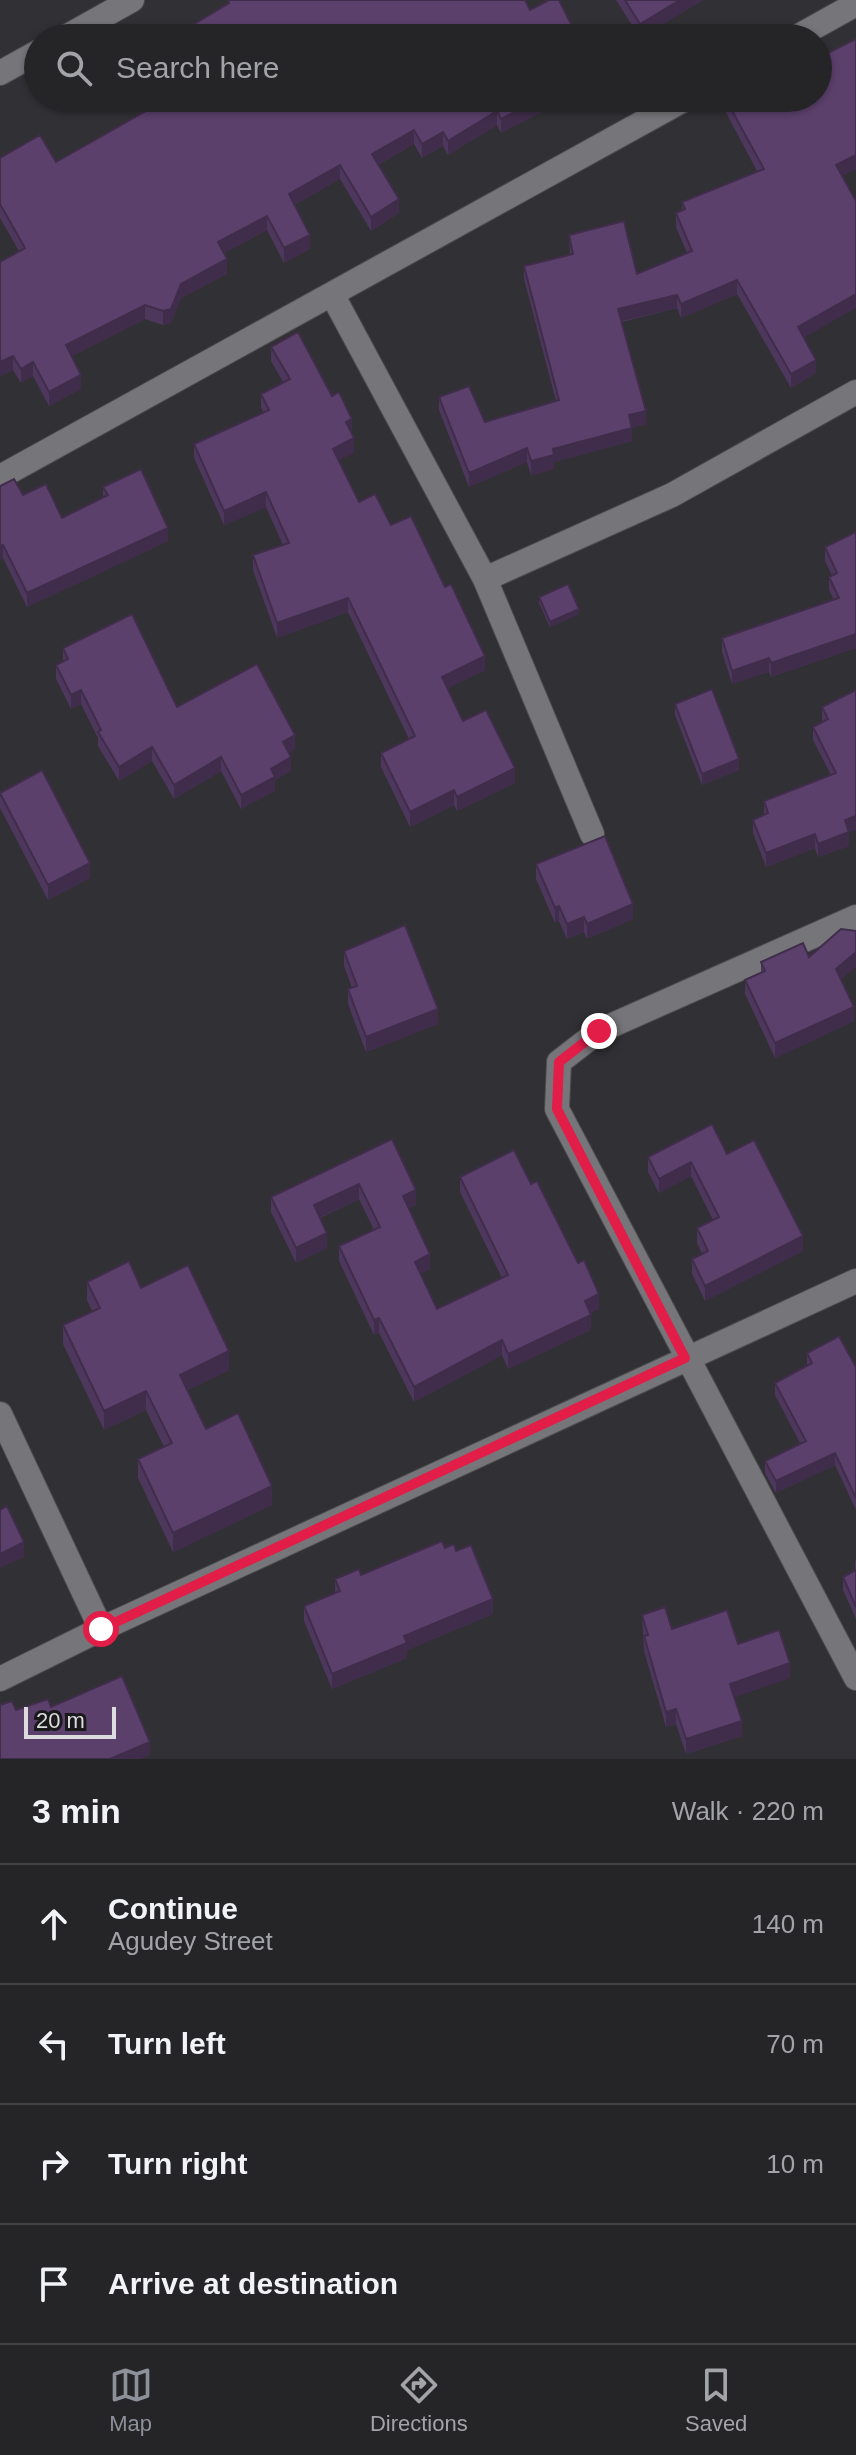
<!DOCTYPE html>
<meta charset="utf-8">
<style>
body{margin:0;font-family:Helvetica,sans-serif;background:#2d2c2f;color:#f1f3f6}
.scale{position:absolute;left:24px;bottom:20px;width:92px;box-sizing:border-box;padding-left:8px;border:4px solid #dcdcde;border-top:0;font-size:22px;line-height:28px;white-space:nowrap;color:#dcdcde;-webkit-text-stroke:6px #19181a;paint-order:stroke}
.stop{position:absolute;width:24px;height:24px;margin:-18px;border:6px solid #e11d48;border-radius:50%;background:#fff}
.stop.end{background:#e11d48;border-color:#fff;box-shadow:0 2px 8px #0008}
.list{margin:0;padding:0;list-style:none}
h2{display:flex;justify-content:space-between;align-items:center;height:104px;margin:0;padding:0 32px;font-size:34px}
h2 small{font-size:26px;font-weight:400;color:#a3a4a7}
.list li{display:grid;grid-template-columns:52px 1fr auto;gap:24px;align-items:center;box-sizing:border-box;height:120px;padding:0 32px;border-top:2px solid #424144}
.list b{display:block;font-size:30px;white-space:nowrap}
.list p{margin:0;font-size:26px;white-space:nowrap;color:#a3a4a7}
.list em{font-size:26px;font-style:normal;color:#a3a4a7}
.icon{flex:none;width:44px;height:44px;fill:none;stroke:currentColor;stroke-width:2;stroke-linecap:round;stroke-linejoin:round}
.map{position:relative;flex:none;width:856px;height:1759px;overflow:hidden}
.search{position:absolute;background:#252427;box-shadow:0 2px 6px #0004;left:24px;right:24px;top:24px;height:88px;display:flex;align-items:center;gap:20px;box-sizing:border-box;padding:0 28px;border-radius:44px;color:#a3a4a7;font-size:30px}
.sheet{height:584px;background:#252427}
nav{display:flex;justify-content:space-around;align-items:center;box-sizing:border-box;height:112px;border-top:2px solid #424144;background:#252427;font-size:22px;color:#a3a4a7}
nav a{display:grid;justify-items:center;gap:4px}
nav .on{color:#8c9099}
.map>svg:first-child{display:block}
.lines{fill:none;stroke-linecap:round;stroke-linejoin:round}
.minor-casing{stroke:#4c4b4e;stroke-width:26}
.minor{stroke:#76767a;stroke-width:24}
.wall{fill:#4e375c}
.shaded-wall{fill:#402d4b}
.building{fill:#5b406b;stroke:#402d4b;stroke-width:2}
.route{stroke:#e11d48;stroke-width:10}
</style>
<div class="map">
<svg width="856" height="1759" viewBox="0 0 856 1759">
<rect width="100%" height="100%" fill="#313034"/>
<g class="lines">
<defs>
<path id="minor" d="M64,38L132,0
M795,38L856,4
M0,73L38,52
M333,296L485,579L592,834
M0,477L687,98
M485,579L672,495L856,392
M856,917L599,1031L559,1062L557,1109L856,1678
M0,1414L101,1629
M0,1679L101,1629L856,1281"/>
</defs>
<!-- minor casing -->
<use href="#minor" class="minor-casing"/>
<!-- minor -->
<use href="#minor" class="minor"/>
</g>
<!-- wall -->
<path class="wall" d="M616,0H703L640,38Z
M568,98L501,133L497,125L448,155L443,146L422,158L414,144L378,165L399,213L371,231L340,179L294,205L310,249L284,263L267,230L224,253L227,274L181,298L171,323L163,325L145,319L72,356L81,389L49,406L33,376L21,383L13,370L0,376L19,251L0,218V158L56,162L141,113V103Z
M724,98H818L856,169L842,176L803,337L816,373L791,388L737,294L681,318L677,308L622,322L646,424L632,428V441L554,462V469L531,475L527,462L469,487L439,410V397L485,422L556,401L524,279V266L570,254L569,235L637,274L687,253L676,227V213L682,210V202L757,171L724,109Z
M271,347L352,433L354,453L338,460L359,502L391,525L485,670L448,688L463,721L515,783L457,811L454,805L410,827L381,767V753L409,739L348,612L277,638L253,570V555L283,545L266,507L224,525L194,458V444L264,413L261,408V394L283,382L271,361Z
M0,486L23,495L62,518L103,497V487L168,541L27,607L3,558Z
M856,532V648L771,677L769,672L732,684L722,652V638L834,600L829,590V577L832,575L825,561V547Z
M539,597L579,614L550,627L539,603Z
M63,648L177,707L295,749L288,753L291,771L275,780V791L241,809L221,771L174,799L152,761L119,781L98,746V738L81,704L71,709L56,679V665L63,662Z
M856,690V830L849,832V846L818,857L815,848L766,867L753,833V820L764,815V801L831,775L813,740V727L822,722V707Z
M675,704L739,770L702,785L675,715Z
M0,792L90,878L48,900L0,808Z
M536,864L633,919L587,939L584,932L567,939L559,921L555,923L536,879Z
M344,951L438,1024L366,1052L348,1004V989L352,988L344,966Z
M761,962L841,979L854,1021L775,1058L745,994V980L761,972Z
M392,1139L416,1205L409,1208L430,1269L420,1274L437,1309L502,1278L460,1192V1177L531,1184L599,1309L590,1313L591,1330L508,1369L502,1355L414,1402L379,1333L374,1335L339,1261V1246L374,1230L359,1199L320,1218L327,1248L296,1263L271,1212V1197Z
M727,1154L803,1251L705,1301L692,1274V1259L702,1254L697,1243V1228L713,1220L691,1176L659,1193L648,1172V1157Z
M87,1282L141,1288L229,1370L188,1390L206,1429L272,1505L173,1552L138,1478V1459L164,1447L146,1410L104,1430L63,1344V1325L92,1311L87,1300Z
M807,1353L856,1367V1510L835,1465L776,1493L765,1473V1461L800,1443L775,1395V1383L807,1366Z
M445,1548L456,1551L493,1614L407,1650V1658L332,1689L304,1621V1606L335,1593V1579L361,1575Z
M856,1560V1619L843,1590V1577L855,1571V1561Z
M642,1615L672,1629L738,1644L790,1678L734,1697L742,1736L686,1754L676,1724L666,1727L644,1651Z"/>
<!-- shaded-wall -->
<path class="shaded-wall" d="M680,0H703L640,38V24Z
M541,98H568L501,133V119Z
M497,111V125L448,155V141Z
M414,130V144L372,168V154Z
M443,132V146L422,158V144Z
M856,155V169L836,179V165Z
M340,165V179L289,208V194Z
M399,199V213L371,231V217Z
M267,216V230L218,256V242Z
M310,235V249L284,263V248Z
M227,259V274L181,298L171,323L163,325V311L181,284Z
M737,280V294L681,318V304Z
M856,294V308L798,341V327Z
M677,295V308L618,322V309Z
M145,305V319L66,359V345Z
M13,356V370L0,376V362Z
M816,360V373L791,388V374Z
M33,362V376L21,383V369Z
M81,375V389L49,406V392Z
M646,411V424L632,428V441L554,462V469L531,475V461L553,449L629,415Z
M352,419V433L346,437V422Z
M354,438V453L333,463V449Z
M527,448V462L469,487V473Z
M266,492V507L224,525V511Z
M168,528V541L27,607V593Z
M3,545V558L0,560V546Z
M348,598V612L277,638V623Z
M579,609V614L550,627V622Z
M856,634V648L771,677V663Z
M485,656V670L442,691V677Z
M769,658V672L732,684V671Z
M81,690V704L71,709V695Z
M295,735V749L283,756V742Z
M152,747V761L119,781V767Z
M221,757V771L174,799V785Z
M291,757V771L275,780V791L241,809V795L271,769Z
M739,759V770L702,785V774Z
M515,768V783L457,811V797Z
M454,790V805L410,827V812Z
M856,816V830L849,832V846L818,857V844L845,820Z
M815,834V848L766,867V853Z
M90,863V878L48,900V885Z
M633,904V919L587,939V924Z
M559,906V921L555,923V908Z
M584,917V932L567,939V924Z
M856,952V967L836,984V969Z
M854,1007V1021L775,1058V1043Z
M438,1009V1024L366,1052V1037Z
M691,1162V1176L659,1193V1179Z
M359,1184V1199L314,1220V1205Z
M416,1190V1205L403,1211V1196Z
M327,1233V1248L296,1263V1248Z
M803,1236V1251L705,1301V1286Z
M430,1254V1269L415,1277V1262Z
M599,1294V1309L585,1316V1301Z
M591,1315V1330L508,1369V1354Z
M379,1318V1333L374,1335V1320Z
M502,1340V1355L414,1402V1387Z
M229,1351V1370L180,1394V1375Z
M146,1391V1410L104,1430V1411Z
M835,1453V1465L776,1493V1481Z
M272,1486V1505L173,1552V1533Z
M24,1542V1557L0,1568V1554Z
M493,1599V1614L407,1650V1658L332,1689V1674L404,1636Z
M790,1663V1678L730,1699V1684Z
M676,1709V1724L666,1727V1712Z
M742,1721V1736L686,1754V1739Z
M150,1742V1755L141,1759H110Z"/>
<!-- building -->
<path class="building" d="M228,0H525L530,10L549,0H559L578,38H171L229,3Z
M625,0H680L640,24Z
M856,39V155L836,165L856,201V294L798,327L816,360L791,374L737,280L681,304L677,295L618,309L646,411L629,415L632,428L553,449L554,455L531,461L527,448L469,473L439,397L469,386L485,422L559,400L524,266L573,254L569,235L624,221L637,274L692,251L676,213L685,209L682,202L764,169L725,98H818V58Z
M150,98H541L501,119L497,111L448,141L443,132L422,144L414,130L372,154L399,199L371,217L340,165L289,194L310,235L284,248L267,216L218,242L227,259L181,284L171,309L163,311L145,305L66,345L81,375L49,392L33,362L21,369L13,356L0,362V262L25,248L0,204V158L40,135L56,162L146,111L141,103Z
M298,332L332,396L339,392L352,419L346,422L354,438L333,449L359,502L375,494L391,525L411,516L445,587L451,584L485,656L442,677L463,721L486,710L515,768L457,797L454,790L410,812L381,753L415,736L348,598L277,623L253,555L289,543L266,492L224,511L194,444L269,410L261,394L290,379L271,347Z
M141,469L168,528L27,593L3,545L0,546V486L14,479L23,495L46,484L62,518L108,495L103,487Z
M856,532V634L771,663L769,658L732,671L722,638L839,598L829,577L837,573L825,547Z
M568,584L579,609L550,622L539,597Z
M132,614L177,707L257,664L295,735L283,742L291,757L271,769L275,777L241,795L221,757L174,785L152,747L119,767L98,732L101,730L81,690L71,695L56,665L68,659L63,648Z
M712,689L739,759L702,774L675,704Z
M856,690V816L845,820L849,832L818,844L815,834L766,853L753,820L768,813L764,801L836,773L813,727L828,719L822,707Z
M42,770L90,863L48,885L0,793Z
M605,836L633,904L587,924L584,917L567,924L559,906L555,908L536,864Z
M405,925L438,1009L366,1037L348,989L357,986L344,951Z
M841,929L856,931V952L836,969L854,1007L775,1043L745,980L765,971L761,962L803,943L809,957Z
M712,1124L727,1154L754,1140L803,1236L705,1286L692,1259L708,1251L697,1228L719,1217L691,1162L659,1179L648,1157Z
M392,1139L416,1190L403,1196L430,1254L415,1262L437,1309L508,1275L460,1177L514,1150L531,1184L537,1181L578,1263L584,1260L599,1294L585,1301L591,1315L508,1354L502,1340L414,1387L379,1318L374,1320L339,1246L380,1227L359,1184L314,1205L327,1233L296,1248L271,1197Z
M129,1261L141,1288L188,1265L229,1351L180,1375L206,1429L238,1413L272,1486L173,1533L138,1459L172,1443L146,1391L104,1411L63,1325L100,1308L87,1282Z
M839,1336L856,1367V1498L835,1453L776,1481L765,1461L806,1441L775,1383L812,1363L807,1353Z
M7,1506L24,1542L0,1554V1510Z
M442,1541L445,1548L454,1544L456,1551L471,1545L493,1599L404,1636L407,1643L332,1674L304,1606L340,1591L335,1579L359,1569L361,1575Z
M856,1570V1607L843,1577Z
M665,1607L672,1629L727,1610L738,1644L779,1630L790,1663L730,1684L742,1721L686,1739L676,1709L666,1712L644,1636L648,1635L642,1615Z
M122,1676L150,1742L110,1759H0V1705L12,1701L16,1710L48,1699L51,1707Z"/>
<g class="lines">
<!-- route -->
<path class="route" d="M101,1629L685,1358L557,1109L559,1062L599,1031"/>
</g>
</svg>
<div class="scale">20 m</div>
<div class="stop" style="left:101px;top:1629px"></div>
<div class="stop end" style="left:599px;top:1031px"></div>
<div class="search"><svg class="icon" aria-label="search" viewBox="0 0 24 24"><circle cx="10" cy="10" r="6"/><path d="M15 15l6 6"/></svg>Search here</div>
</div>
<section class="sheet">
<h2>3 min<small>Walk · 220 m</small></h2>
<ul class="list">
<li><svg class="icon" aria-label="ahead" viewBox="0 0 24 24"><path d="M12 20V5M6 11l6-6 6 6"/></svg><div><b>Continue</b><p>Agudey Street</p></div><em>140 m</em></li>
<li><svg class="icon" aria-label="left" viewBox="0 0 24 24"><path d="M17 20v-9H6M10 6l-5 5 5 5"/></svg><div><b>Turn left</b></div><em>70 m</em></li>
<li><svg class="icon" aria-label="right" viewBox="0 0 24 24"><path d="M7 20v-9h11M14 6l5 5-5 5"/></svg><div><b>Turn right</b></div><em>10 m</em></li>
<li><svg class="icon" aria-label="arrive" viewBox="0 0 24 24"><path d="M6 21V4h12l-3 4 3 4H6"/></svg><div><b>Arrive at destination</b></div></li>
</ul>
</section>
<nav>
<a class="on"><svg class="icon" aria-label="map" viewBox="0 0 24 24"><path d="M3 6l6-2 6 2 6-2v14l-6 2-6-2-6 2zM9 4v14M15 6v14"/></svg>Map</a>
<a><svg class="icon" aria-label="directions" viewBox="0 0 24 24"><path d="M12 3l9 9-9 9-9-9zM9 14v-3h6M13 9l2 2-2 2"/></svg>Directions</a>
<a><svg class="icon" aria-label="saved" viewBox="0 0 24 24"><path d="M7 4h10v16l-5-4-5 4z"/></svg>Saved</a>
</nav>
